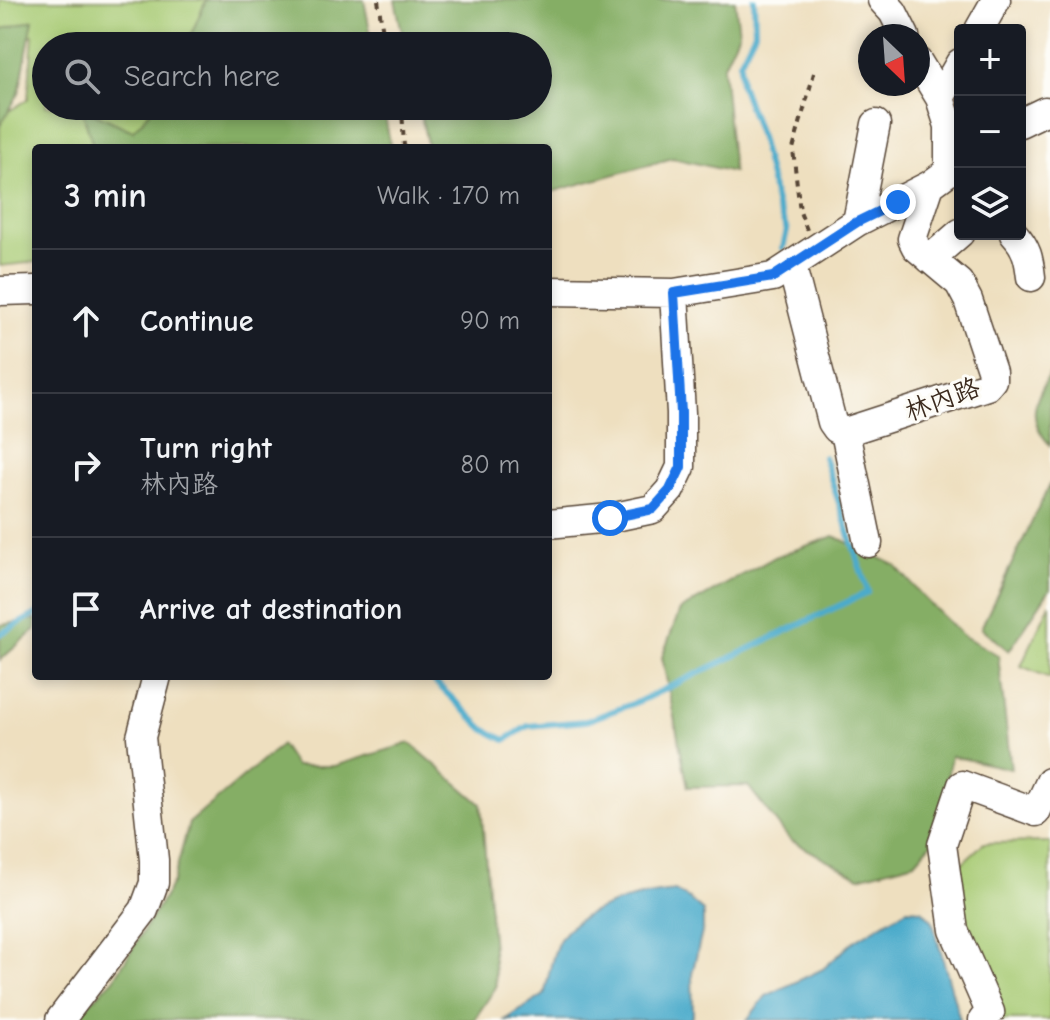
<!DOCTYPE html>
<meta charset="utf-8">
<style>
body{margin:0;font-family:"Comic Neue","LXGW WenKai TC",sans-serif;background:#20242c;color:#f1f3f6}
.controls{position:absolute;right:24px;top:24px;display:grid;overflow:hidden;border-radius:8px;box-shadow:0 4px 12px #0003}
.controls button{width:72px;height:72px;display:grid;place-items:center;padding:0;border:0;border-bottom:2px solid #363941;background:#171b24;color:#f1f3f6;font:40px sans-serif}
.compass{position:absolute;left:858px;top:24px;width:72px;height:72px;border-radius:50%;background:#171b24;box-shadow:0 4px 12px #0003;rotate:155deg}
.stop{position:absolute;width:24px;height:24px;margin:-18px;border:6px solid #1a73e8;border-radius:50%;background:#fff}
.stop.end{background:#1a73e8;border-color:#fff;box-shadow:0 2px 8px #0008}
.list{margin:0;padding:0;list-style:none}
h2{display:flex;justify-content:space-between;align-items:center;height:104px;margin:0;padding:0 32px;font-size:34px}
h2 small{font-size:26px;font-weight:400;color:#9ea1a6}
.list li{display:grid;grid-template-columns:52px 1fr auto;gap:24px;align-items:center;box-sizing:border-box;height:144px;padding:0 32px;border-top:2px solid #363941}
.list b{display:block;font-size:30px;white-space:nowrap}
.list p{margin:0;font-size:26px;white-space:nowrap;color:#9ea1a6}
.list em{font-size:26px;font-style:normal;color:#9ea1a6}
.icon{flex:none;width:44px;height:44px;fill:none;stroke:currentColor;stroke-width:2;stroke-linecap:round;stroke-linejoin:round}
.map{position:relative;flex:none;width:1050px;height:1020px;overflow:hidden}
.search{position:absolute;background:#171b24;box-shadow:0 4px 12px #0003;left:32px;top:32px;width:520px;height:88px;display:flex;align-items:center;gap:20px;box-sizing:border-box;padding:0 28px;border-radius:44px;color:#9ea1a6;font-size:30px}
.panel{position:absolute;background:#171b24;box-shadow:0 4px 12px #0003;left:32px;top:144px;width:520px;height:536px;border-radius:8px}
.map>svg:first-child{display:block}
.green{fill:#a7ca73;stroke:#717a48;stroke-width:2}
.forest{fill:#85ae65;stroke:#606c42;stroke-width:2}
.water{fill:#4cabcb;stroke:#446a74;stroke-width:2}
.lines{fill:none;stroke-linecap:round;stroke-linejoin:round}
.stream{stroke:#4cabcb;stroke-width:6}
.minor-casing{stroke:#564536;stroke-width:31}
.path{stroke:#564536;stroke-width:4;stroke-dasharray:6 6;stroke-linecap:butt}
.minor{stroke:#fff;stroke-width:28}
.route{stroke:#1a73e8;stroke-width:10}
.labels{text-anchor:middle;stroke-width:6;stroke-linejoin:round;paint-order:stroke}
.street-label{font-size:26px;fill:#3b2a1e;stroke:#fdfcf7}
</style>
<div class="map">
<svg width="1050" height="1020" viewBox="0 0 1050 1020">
<rect width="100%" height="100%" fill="#fdfcf7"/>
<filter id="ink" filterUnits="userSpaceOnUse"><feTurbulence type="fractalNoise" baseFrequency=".0125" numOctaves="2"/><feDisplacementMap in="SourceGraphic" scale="16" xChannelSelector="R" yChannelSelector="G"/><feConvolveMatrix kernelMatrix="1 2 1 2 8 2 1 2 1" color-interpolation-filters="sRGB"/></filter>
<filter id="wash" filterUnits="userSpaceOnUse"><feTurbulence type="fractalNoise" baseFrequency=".006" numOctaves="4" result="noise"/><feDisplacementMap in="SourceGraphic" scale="32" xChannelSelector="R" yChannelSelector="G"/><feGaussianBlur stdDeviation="1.8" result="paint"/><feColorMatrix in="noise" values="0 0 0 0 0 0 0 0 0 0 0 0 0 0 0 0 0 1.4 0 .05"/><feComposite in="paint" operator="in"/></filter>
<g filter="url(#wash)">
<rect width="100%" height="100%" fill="#eedfbf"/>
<!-- green -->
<path class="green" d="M0,0H230L209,46H46V106H181L162,148H36V262L0,266V117L28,99L33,35L0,44Z
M1050,604V678L1021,666Z
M1050,842V1020H978L951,873L984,843Z"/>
<!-- forest -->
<path class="forest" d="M206,0H364L373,46H186Z
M395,0H735L739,33L723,67L733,172L673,158L548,193V148H428L419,106H538V46H405Z
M33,20L19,93L0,126V30Z
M155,106H383L391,148H94L81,107L133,131Z
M1050,373V445C1025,418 1035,401 1050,373Z
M1050,484V589L1009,651L981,628Z
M834,536L895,565L924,598L962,635L998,655L1011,769L951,756L937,837L915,862L859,877L790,840L748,786L688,787L662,657L680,610L775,557Z
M36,619V629L0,660V625Z
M410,743L481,804L496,987L474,1020H73L114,979L173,882L189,823L281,745L295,766H334Z"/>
<!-- water -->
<path class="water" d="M675,891L689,899L703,911V928L692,974L693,1014L690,1020H505L544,995C549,978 551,956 559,941C577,908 640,894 675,891Z
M907,909L922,910L932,920L960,1020H747L766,996L823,969L854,941Z"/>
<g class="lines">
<!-- stream -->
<path class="stream" d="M754,0L755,32L740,62L741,84L760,137L777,207L787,230L783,248
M0,634L36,614
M429,676L484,729L505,740L528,726L586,721L640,701L868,592L824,457"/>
</g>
</g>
<g filter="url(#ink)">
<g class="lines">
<defs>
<path id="minor" d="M882,0L893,12L905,36
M979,30L996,0
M918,62L940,98L949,126V170
M940,98L960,63
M1020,123L1045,111L1050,112
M857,222L876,124
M1014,234C1027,248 1029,259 1031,277
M930,259L960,233
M792,267L832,422L837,429L845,432L987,386L992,380V372L968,300L959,283L916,247L912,239L930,185
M0,291L36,290
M548,291L674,293L773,277L857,222L930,185L960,163
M845,432L868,543
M548,524L610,518L653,509L670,490L681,467V413L674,293
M60,1020L144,910L154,883V860L141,737L157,676
M983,1020L990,1012L954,930L942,845L962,785L1036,812L1050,782"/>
</defs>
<!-- minor casing -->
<use href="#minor" class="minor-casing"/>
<!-- path -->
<path class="path" d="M378,0L385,46
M402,106L404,148
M807,230L800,212L793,149L814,73"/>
<!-- minor -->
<use href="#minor" class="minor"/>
</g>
</g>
<g class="lines" filter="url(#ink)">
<!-- route -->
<path class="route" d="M610,518L653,509L670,490L681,467V413L674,293L773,277L857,222L898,202"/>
</g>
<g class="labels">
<!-- street labels -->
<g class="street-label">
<text transform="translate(942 399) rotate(-20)" y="9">林內路</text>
</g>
</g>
</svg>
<div class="controls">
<button>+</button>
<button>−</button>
<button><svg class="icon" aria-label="layers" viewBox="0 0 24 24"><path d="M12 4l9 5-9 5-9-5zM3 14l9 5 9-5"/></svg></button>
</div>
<svg class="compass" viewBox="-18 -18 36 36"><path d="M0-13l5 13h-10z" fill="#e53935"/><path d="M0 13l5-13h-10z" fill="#9ea1a6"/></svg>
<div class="stop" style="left:610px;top:518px"></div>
<div class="stop end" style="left:898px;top:202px"></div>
<div class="search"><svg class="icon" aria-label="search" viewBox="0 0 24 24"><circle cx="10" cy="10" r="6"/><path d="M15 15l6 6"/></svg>Search here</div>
<section class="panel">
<h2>3 min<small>Walk · 170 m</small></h2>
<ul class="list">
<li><svg class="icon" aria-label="ahead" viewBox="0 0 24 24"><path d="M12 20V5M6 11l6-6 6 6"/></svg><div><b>Continue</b></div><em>90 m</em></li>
<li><svg class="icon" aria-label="right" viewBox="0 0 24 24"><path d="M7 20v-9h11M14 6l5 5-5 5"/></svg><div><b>Turn right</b><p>林內路</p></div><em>80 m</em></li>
<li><svg class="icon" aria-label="arrive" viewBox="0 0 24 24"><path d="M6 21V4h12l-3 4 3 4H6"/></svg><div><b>Arrive at destination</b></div></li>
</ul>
</section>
</div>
